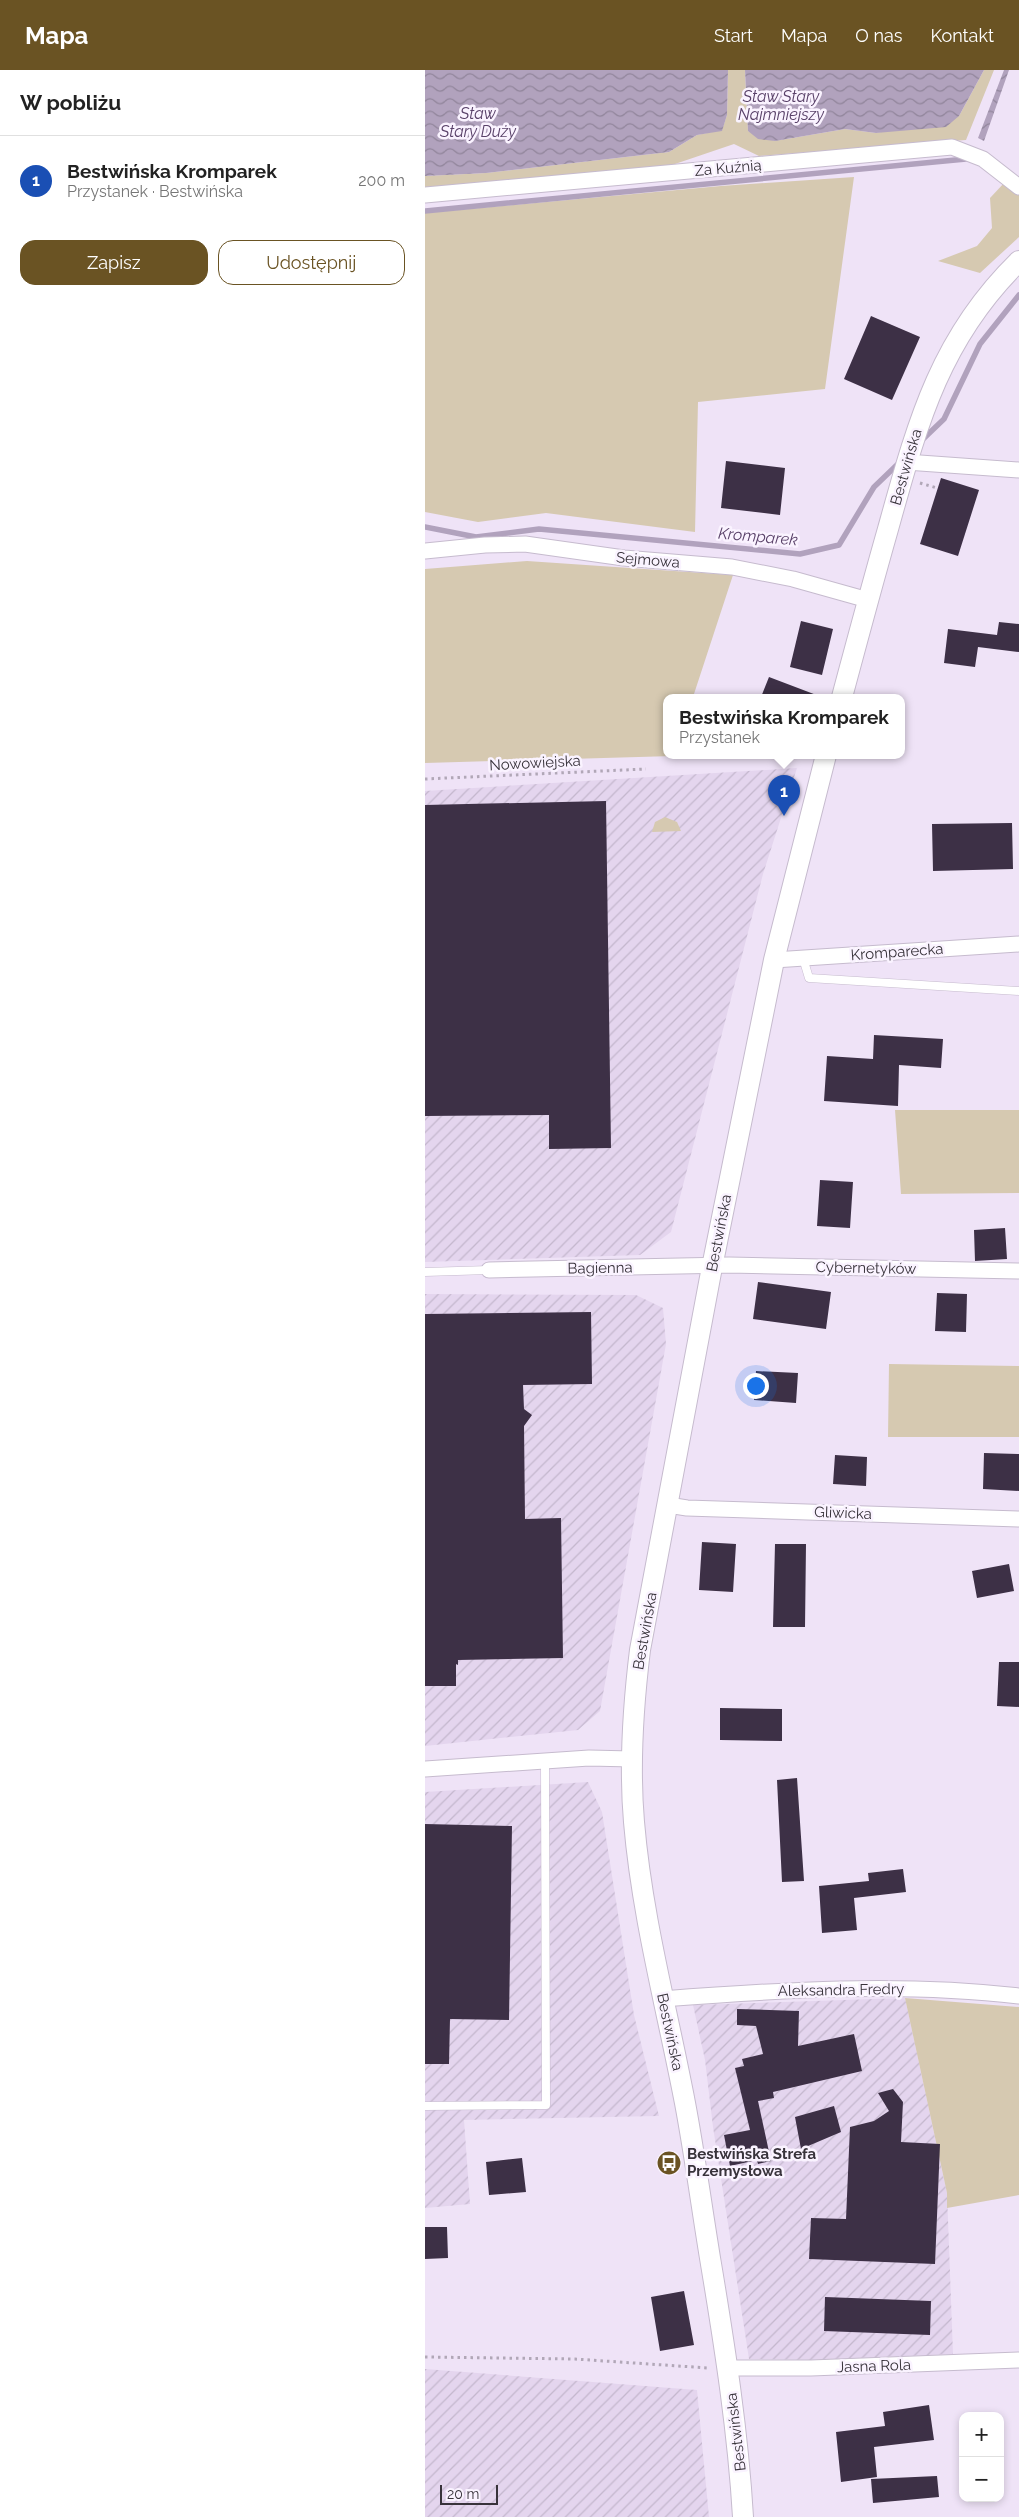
<!DOCTYPE html>
<html lang="pl">
<meta charset="utf-8">
<style>
body{margin:0;font-family:Raleway,sans-serif;background:#f6f6f6;color:#222}
.controls{position:absolute;right:15px;bottom:15px;display:grid;overflow:hidden;border-radius:10px;box-shadow:0 2px 8px #0003}
.controls button{width:45px;height:45px;display:grid;place-items:center;padding:0;border:0;border-bottom:1px solid #e0e0e0;background:#fff;color:#222;font:25px sans-serif}
.scale{position:absolute;left:15px;bottom:12px;width:58px;box-sizing:border-box;padding-left:5px;border:2px solid #38333b;border-top:0;font-size:14px;line-height:18px;white-space:nowrap;color:#38333b;-webkit-text-stroke:4px #faf3ff;paint-order:stroke}
.you{position:absolute;left:330px;top:1315px;width:18px;height:18px;margin:-12px;border:4px solid #fff;border-radius:50%;background:#1a73e8;box-shadow:0 0 0 8px #1a73e833}
.badge{display:grid;place-items:center;width:32px;height:32px;border-radius:50%;background:#6a5323;color:#fff;font-size:16px;font-weight:700}
.pin{position:absolute;translate:-50% -41px;filter:drop-shadow(0 1px 2px #0008)}
.pin::after{content:'';position:absolute;top:26px;width:18px;height:15px;background:inherit;clip-path:polygon(0 0,100% 0,50% 100%)}
.popup{position:absolute;left:238px;top:624px;width:242px;height:65px;box-sizing:border-box;display:grid;place-content:center;border-radius:10px;background:#fff;filter:drop-shadow(0 1px 4px #0005);font-size:16px;white-space:nowrap;color:#767676}
.popup b{font-size:19px;color:#222}
.popup::after{content:'';position:absolute;left:50%;top:100%;margin-left:-10px;border:10px solid transparent;border-top-color:#fff}
.list{margin:0;padding:0;list-style:none}
h2{display:flex;justify-content:space-between;align-items:center;height:65px;margin:0;padding:0 20px;font-size:21px}
h2 small{font-size:16px;font-weight:400;color:#767676}
.list li{display:grid;grid-template-columns:32px 1fr auto;gap:15px;align-items:center;box-sizing:border-box;height:90px;padding:0 20px;border-top:1px solid #e0e0e0}
.list b{display:block;font-size:19px;white-space:nowrap}
.list p{margin:0;font-size:16px;white-space:nowrap;color:#767676}
.list em{font-size:16px;font-style:normal;color:#767676}
.actions{display:flex;gap:10px;padding:15px 20px}
.actions a{flex:1;padding:11px 0;border:1px solid #6a5323;border-radius:15px;text-align:center;font-size:18px;color:#6a5323}
.actions .main{background:#6a5323;color:#fff}
.map{position:relative;flex:none;width:594px;height:2447px;overflow:hidden}
header{display:flex;align-items:center;gap:30px;box-sizing:border-box;height:70px;padding:0 25px;background:#6a5323;color:#fff}
header strong{font-size:24px}
nav{display:flex;gap:28px;margin-inline-start:auto;font-size:18px}
main{display:flex}
aside{flex:1;background:#fff}
.map>svg:first-child{display:block}
.industrial{fill:url(#industrial-furrows)}
.grass{fill:#d6c9b1}
.water{fill:url(#water-waves)}
.lines{fill:none;stroke-linecap:round;stroke-linejoin:round}
.stream{stroke:#b1a2bd;stroke-width:5.5}
.building{fill:#3d3046}
.service-casing{stroke:#c6bbce;stroke-width:9}
.minor-casing{stroke:#c6bbce;stroke-width:17}
.tertiary-casing{stroke:#c6bbce;stroke-width:22}
.path{stroke:#b1a7b7;stroke-width:3;stroke-dasharray:2.5 4;stroke-linecap:butt}
.service{stroke:#fff;stroke-width:8}
.minor{stroke:#fff;stroke-width:15}
.tertiary{stroke:#fff;stroke-width:20}
.labels{text-anchor:middle;stroke-width:5;stroke-linejoin:round;paint-order:stroke}
.street-label{font-size:15px;fill:#38333b;stroke:#faf3ff}
.poi-label{font-size:15px;font-weight:bold;fill:#38333b;stroke:#faf3ff;text-anchor:start}
.water-label{font-size:16px;font-style:italic;fill:#594169;stroke:#faf3ff}
</style>
<header>
<strong>Mapa</strong>
<nav><a>Start</a><a>Mapa</a><a>O nas</a><a>Kontakt</a></nav>
</header>
<main>
<aside>
<h2>W pobliżu<small></small></h2>
<ul class="list">
<li><span class="badge" style="background:#1a4fb4">1</span><div><b>Bestwińska Kromparek</b><p>Przystanek · Bestwińska</p></div><em>200 m</em></li>
</ul>
<div class="actions"><a class="main">Zapisz</a><a>Udostępnij</a></div>
</aside>
<div class="map">
<svg width="594" height="2447" viewBox="0 0 594 2447">
<defs>
<pattern id="industrial-furrows" width="10" height="10" patternUnits="userSpaceOnUse" patternTransform="scale(1.25)"><rect width="10" height="10" fill="#e4d5ee"/><path d="M-1 1l2-2M0 10L10 0M9 11l2-2" fill="none" stroke="#c4b7cd"/></pattern>
<pattern id="water-waves" width="16" height="10" patternUnits="userSpaceOnUse" patternTransform="scale(1.25)"><rect width="16" height="10" fill="#b1a2bd"/><path d="M0 5q4-4 8 0t8 0" fill="none" stroke="#91859b"/></pattern>
</defs>
<rect width="100%" height="100%" fill="#efe3f7"/>
<!-- industrial -->
<path class="industrial" d="M372,698L338,804L246,1162L215,1185L0,1192V721Z
M0,1224L211,1225L238,1238L241,1274L175,1641L153,1660L0,1676Z
M163,1712L177,1742L209,1945L234,2046L39,2050L45,2134L0,2138V1722Z
M480,1928L522,2123L528,2284L385,2290L324,2289L288,2057L280,1990L268,1935Z
M0,2299L272,2320L284,2447H0Z"/>
<!-- grass -->
<path class="grass" d="M303,0H320L323,61L350,71L420,59L451,63L534,46L559,0H569L541,70L334,86L309,74L247,95L0,119V106L61,103L244,82L272,65L297,60L302,45Z
M429,107L400,319L273,332L270,462L121,443L53,452L0,442V143L296,116Z
M580,112L594,125V167L555,203L513,191L552,176L567,158L565,128Z
M102,491L308,505L268,627H242V685L248,686L0,693V499Z
M240,747L252,752L256,761L227,762L230,752Z
M470,1040H594V1123L476,1124Z
M464,1294L594,1296V1367H463Z
M480,1928L594,1937V2125L522,2138V2123Z"/>
<!-- water -->
<path class="water" d="M0,0H303L302,45L297,61L272,65L244,82L61,103L0,106Z
M320,0H559L534,46L521,57L451,63L420,59L350,71L333,69L323,61Z
M579,0H584L559,71L553,68Z"/>
<g class="lines">
<!-- stream -->
<path class="stream" d="M0,141L541,89
M496,371L519,349L555,274L594,225
M0,457L51,467L114,459L375,484L414,475L449,417L475,392"/>
</g>
<!-- building -->
<path class="building" d="M446,246L495,267L467,330L419,309Z
M301,391L360,398L355,445L296,438Z
M516,408L554,420L533,486L495,474Z
M376,551L408,559L397,605L365,597Z
M574,552L594,554V582L553,577L550,597L519,593L523,559L572,565Z
M344,607L394,626V627H336Z
M181,731L186,1078L124,1079V1045L0,1046V735Z
M587,753L588,799L508,801L507,754Z
M449,965L518,969L516,998L474,995L473,1036L399,1031L402,986L448,989Z
M395,1110L428,1112L425,1158L392,1156Z
M580,1158L582,1189L550,1191L549,1160Z
M333,1212L406,1222L401,1259L328,1249Z
M512,1223L542,1224L541,1262L510,1261Z
M166,1242L167,1314L98,1315L99,1339L107,1345L99,1356L100,1449L136,1448L138,1588L33,1590V1595L31,1594V1616H0V1244Z
M331,1301L373,1303L371,1333L329,1330Z
M559,1383L594,1384V1421L558,1419Z
M410,1385L442,1387L441,1416L408,1414Z
M277,1472L311,1474L308,1522L274,1520Z
M350,1474H381L380,1557H348Z
M584,1494L589,1521L552,1528L547,1501Z
M574,1592H594V1637L572,1636Z
M295,1638L357,1639V1671L295,1670Z
M372,1708L379,1811L357,1812L352,1710Z
M0,1754L87,1756L84,1950L25,1949L24,1994H0Z
M478,1799L481,1822L429,1828L432,1860L397,1863L394,1816L444,1811L443,1803Z
M312,1939L374,1941L373,1976L429,1964L437,2001L348,2022L349,2028L333,2031L346,2091L333,2094L332,2090L305,2096L299,2065L325,2060L310,1998L319,1996L317,1989L338,1984L331,1956L312,1955Z
M468,2019L478,2032L476,2072L515,2074L510,2194L384,2189L386,2148L421,2149L425,2057L449,2051L464,2041L453,2023Z
M409,2036L416,2062L376,2079L370,2047Z
M97,2088L101,2122L64,2125L61,2092Z
M0,2157H22L23,2188L0,2189Z
M259,2221L269,2275L235,2281L226,2227Z
M400,2227L506,2231L505,2265L399,2261Z
M504,2335L509,2370L449,2377L452,2407L416,2412L411,2362L460,2356L458,2342Z
M512,2406L514,2427L448,2433L446,2409Z"/>
<g class="lines">
<defs>
<path id="service" d="M378,888L384,908L594,921
M0,1202L64,1200
M0,2036L121,2035L120,1691"/>
<path id="minor" d="M0,125L527,77L558,89L594,117
M481,392L594,400
M0,481L60,475L100,474L199,488L307,497L368,509L443,530
M349,890L594,874
M64,1200L304,1195L594,1201
M243,1435L262,1438L594,1449
M0,1699L164,1688L207,1689
M237,1929C356,1920 475,1912 594,1926
M303,2298H386L594,2290"/>
<path id="tertiary" d="M417,627C432,571 447,515 463,459C492,355 514,269 594,191
M318,2447C313,2362 300,2278 286,2194C277,2140 270,2086 260,2033C242,1939 217,1847 209,1752C204,1694 208,1637 215,1580L287,1197L349,890L401,685"/>
</defs>
<!-- service casing -->
<use href="#service" class="service-casing"/>
<!-- minor casing -->
<use href="#minor" class="minor-casing"/>
<!-- tertiary casing -->
<use href="#tertiary" class="tertiary-casing"/>
<!-- path -->
<path class="path" d="M495,413L512,418
M0,709L221,699
M0,2287L150,2289L283,2298"/>
<!-- service -->
<use href="#service" class="service"/>
<!-- minor -->
<use href="#minor" class="minor"/>
<!-- tertiary -->
<use href="#tertiary" class="tertiary"/>
</g>
<!-- icons -->
<defs>
<symbol id="bus-disc" viewBox="-11 -11 22 22"><circle r="9.5" fill="#6a5323" stroke="#faf3ff"/><path d="M-5-6H5V4H4V6H2V4H-2V6H-4V4H-5ZM-3.5-4V0h7V-4ZM-3.5 1.2v1.5H-2V1.2ZM2 1.2v1.5H3.5V1.2Z" fill="#fff"/></symbol>
</defs>
<g fill-rule="evenodd">
<use href="#bus-disc" x="230" y="2079" width="28" height="28"/>
</g>
<g class="labels">
<!-- street labels -->
<g class="street-label">
<text transform="translate(303 98) rotate(-5)" y="5">Za Kuźnią</text>
<text transform="translate(481 397) rotate(-74)" y="5">Bestwińska</text>
<text transform="translate(223 490) rotate(5)" y="5">Sejmowa</text>
<text transform="translate(110 693) rotate(-3)" y="5">Nowowiejska</text>
<text transform="translate(472 882) rotate(-4)" y="5">Kromparecka</text>
<text transform="translate(294 1163) rotate(-79)" y="5">Bestwińska</text>
<text transform="translate(175 1198) rotate(-1)" y="5">Bagienna</text>
<text transform="translate(441 1198) rotate(1)" y="5">Cybernetyków</text>
<text transform="translate(418 1443) rotate(2)" y="5">Gliwicka</text>
<text transform="translate(220 1561) rotate(-80)" y="5">Bestwińska</text>
<text transform="translate(416 1920) rotate(-1)" y="5">Aleksandra Fredry</text>
<text transform="translate(245 1962) rotate(78)" y="5">Bestwińska</text>
<text transform="translate(449 2296) rotate(-2)" y="5">Jasna Rola</text>
<text transform="translate(311 2362) rotate(-97)" y="5">Bestwińska</text>
</g>
<!-- poi labels -->
<g class="poi-label">
<text x="262" y="2089">Bestwińska Strefa<tspan x="262" dy="17">Przemysłowa</tspan></text>
</g>
<!-- water labels -->
<g class="water-label">
<text x="356" y="32">Staw Stary<tspan x="356" dy="18">Najmniejszy</tspan></text>
<text x="53" y="49">Staw<tspan x="53" dy="18">Stary Duży</tspan></text>
<text transform="translate(333 466) rotate(5)" y="6">Kromparek</text>
</g>
</g>
</svg>
<div class="controls">
<button>+</button>
<button>−</button>
</div>
<div class="scale">20 m</div>
<div class="you"></div>
<div class="pin badge" style="left:359px;top:746px;background:#1a4fb4">1</div>
<div class="popup"><b>Bestwińska Kromparek</b>Przystanek</div>
</div>
</main>
